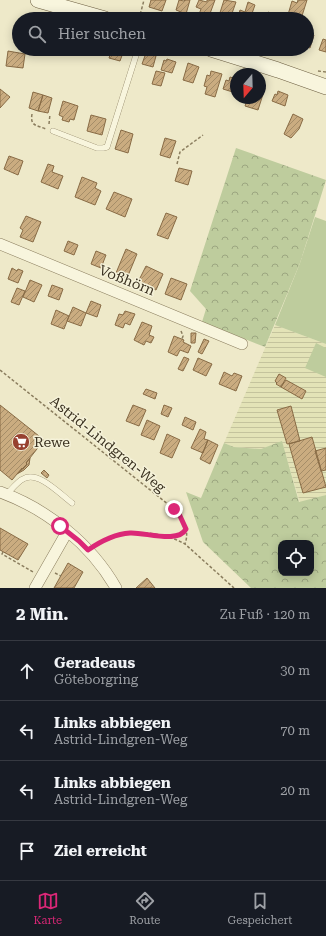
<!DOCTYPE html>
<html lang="de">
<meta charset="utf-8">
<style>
body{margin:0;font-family:"Roboto Serif",serif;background:#20242c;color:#f1f3f6}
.controls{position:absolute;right:12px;bottom:12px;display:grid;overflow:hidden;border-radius:8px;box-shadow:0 2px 10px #0003}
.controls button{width:36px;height:36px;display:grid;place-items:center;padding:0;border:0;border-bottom:1px solid #363941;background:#171b24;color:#f1f3f6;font:20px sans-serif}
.compass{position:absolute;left:230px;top:68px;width:36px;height:36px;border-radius:50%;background:#171b24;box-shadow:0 2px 10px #0003;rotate:199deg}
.stop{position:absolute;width:12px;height:12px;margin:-9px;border:3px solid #db2777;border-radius:50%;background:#fff}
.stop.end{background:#db2777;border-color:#fff;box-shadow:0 1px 4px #0008}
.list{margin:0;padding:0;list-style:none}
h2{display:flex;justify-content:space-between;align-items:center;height:52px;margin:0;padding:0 16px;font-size:17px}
h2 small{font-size:13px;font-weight:400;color:#9ea1a6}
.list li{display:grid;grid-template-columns:26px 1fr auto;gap:12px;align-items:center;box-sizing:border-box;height:60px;padding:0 16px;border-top:1px solid #363941}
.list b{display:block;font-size:15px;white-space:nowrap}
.list p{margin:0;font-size:13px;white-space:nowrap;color:#9ea1a6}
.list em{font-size:13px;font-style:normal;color:#9ea1a6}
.icon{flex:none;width:22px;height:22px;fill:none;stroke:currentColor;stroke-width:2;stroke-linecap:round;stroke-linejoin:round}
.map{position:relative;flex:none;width:326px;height:588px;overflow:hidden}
.search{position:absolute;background:#171b24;box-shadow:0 2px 10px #0003;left:12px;right:12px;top:12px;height:44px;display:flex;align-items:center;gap:10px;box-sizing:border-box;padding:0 14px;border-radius:22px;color:#9ea1a6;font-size:15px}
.sheet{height:292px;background:#171b24}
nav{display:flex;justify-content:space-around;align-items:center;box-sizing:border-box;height:56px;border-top:1px solid #363941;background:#171b24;font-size:11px;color:#9ea1a6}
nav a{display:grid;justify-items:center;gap:2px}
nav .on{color:#db2777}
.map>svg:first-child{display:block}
.farmland{fill:url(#farmland-rules)}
.grass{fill:#becc9d}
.forest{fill:url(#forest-crowns);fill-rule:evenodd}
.building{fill:url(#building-hatch);stroke:#886b45}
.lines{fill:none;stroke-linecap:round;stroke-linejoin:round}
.lane-casing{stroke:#8a7d5e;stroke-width:6}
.street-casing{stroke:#8a7d5e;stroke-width:12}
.secondary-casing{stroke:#6c5e41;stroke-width:16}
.path{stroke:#8a7d5e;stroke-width:1.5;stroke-dasharray:3 2;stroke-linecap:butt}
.lane{stroke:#f8f5dd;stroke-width:5.5}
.street{stroke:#f8f5dd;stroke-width:11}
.secondary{stroke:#f8f5dd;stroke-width:15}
.route{stroke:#db2777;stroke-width:5}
.labels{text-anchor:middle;stroke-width:3;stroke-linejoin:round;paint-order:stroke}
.street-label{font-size:14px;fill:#3b3221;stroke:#f5f2d9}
.poi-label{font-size:14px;fill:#3b3221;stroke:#f5f2d9;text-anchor:start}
</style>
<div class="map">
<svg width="326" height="588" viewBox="0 0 326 588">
<defs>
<pattern id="farmland-rules" width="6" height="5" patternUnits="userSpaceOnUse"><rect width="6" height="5" fill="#e3e3b7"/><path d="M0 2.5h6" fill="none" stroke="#c4c39d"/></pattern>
<pattern id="forest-crowns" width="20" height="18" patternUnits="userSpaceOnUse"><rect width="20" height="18" fill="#becc9d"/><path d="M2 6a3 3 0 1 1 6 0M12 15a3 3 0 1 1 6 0" fill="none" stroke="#9ca680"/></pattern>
<pattern id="building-hatch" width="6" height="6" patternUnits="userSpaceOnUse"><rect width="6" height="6" fill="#caac80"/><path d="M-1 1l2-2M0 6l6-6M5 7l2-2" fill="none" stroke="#a58d68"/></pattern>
</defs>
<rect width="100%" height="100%" fill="#eee9c9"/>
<!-- farmland -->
<path class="farmland" d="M275,325L326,344V495L300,503L282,442L261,449L234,447L224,443Z"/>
<!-- grass -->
<path class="grass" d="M315,217L326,221V344L275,325L300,263Z
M316,343L326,348V377L305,368Z"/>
<!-- forest -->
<path class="forest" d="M236,148L326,180L300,263L265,347L202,322L206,309L190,291Z
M282,441L299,502L326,495V588H251L203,542L186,492L201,498L224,443L234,447L261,449ZM281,543H311V573H281Z"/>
<!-- building -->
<path class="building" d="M151,0H166L162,11L149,7Z
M179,0L184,1L185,0H190L186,14L176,10Z
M199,0L207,2V0H215L208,19L198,17L201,9L196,7Z
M224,0L236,2L230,19H218Z
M298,0H307L301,19L287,18L292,1L297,3Z
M248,2L255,5L250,19H237L240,10L245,12Z
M268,12L277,16L276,19H266Z
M19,19V36L14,34Z
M307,33L314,35L310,48L307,47Z
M323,39L326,40V52L319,50Z
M112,49L124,50L120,61L109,58Z
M8,51L25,54L23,68L6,66Z
M146,53L156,56L153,67L142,64Z
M167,59L176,62L172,73L161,70L164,60L166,61Z
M188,63L199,67L193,83L183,80Z
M156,71L165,73L161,86L152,84Z
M211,71L222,74L215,97L205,94L207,87L204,86L207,75L210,76Z
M230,77L236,79V93L223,89L226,80L229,81Z
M260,86L265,88L258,110L245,106L248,98H260Z
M0,89L10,97L0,108Z
M278,91L288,95L285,106L272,101L275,94L277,95Z
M33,92L43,95L38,111L29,108Z
M43,95L52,98L48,113L38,111Z
M63,101L78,106L74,120L70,119L69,122L62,120L63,117L59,115Z
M293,114L303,119L299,129L291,138L284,134Z
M91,115L106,119L102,135L87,131Z
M121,130L133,134L128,153L115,149Z
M165,138L176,141L170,158L160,155Z
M9,156L23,161L18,175L4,169Z
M48,164L54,166L52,172L63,176L58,189L41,182Z
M179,168L192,171L188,185L175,181Z
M82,177L97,183L95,188L101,191L95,205L75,197Z
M114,192L132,199L125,217L106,209Z
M166,213L177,217L168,239L157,235Z
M26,216L41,222L33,242L20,237L23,230L20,228Z
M68,241L78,245L74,255L64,251Z
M126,249L137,254L127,278L116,273Z
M96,251L106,255L101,268L91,264Z
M146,266L163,274L156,290L138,282Z
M12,268L17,271L18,269L23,271L18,283L8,279Z
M171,278L187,284L181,300L165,294Z
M30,280L42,285L34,302L23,297Z
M52,285L63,289L59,300L48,296Z
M17,288L25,291L19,305L11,302Z
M91,301L101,305L97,317L86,313Z
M73,307L86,313L81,326L67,321Z
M56,310L69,316L64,329L51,324Z
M125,311L135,314L130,325L125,323L123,328L115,325L119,314L123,315Z
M142,322L152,326L149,335L154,337L151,343L146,341L144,345L134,340Z
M191,333H196L195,343H191Z
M174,336L184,340L183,342L191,346L188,353L180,350L177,356L168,352Z
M204,339L209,341L202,354L198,352Z
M184,357L189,359L183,371L178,369Z
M198,358L212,364L206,376L193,370Z
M224,372L232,376L234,373L242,376L236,391L219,384Z
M279,374L286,378L281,387L276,384L277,383L275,381Z
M286,380L306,391L302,399L281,387Z
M146,389L157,393L155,399L143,394Z
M0,405L44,440L26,463L27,464L23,469L22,468L12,480L0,470Z
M133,405L146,410L139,426L126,421Z
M164,405L172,408L168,417L161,414Z
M291,406L300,441L287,444L277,410Z
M185,417L196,422L193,430L182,425Z
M147,420L160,426L154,440L141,435Z
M200,429L206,432L204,439L208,440L203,453L191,448Z
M167,434L180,440L172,458L160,453Z
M312,437L326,487L303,493L289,444Z
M208,440L218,445L210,464L200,459Z
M326,448V470L321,471L315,451Z
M30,458L29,465L24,470L17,474L27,464L26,463Z
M44,470L49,475L47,478L41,473Z
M0,528L28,544L18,560L0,550Z
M68,563L83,572L74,588H54Z
M147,578L155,588H136Z"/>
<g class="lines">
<defs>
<path id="lane" d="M53,131L97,148H103L107,147L138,49
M7,494C12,489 17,482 23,479C38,470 60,494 72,503"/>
<path id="street" d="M0,244L242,344
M0,492C47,509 91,544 116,588
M35,588L67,532"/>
<path id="secondary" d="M38,0L105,19
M211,49L278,70L326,87"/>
</defs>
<!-- lane casing -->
<use href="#lane" class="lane-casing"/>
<!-- street casing -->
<use href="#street" class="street-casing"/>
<!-- secondary casing -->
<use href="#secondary" class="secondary-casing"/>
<!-- path -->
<path class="path" d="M139,19L144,0
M318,71L326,72
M32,114C30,126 36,125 46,129
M49,124L50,114
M177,164L180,152L203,135
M181,331L183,336L182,339
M0,370L174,509C183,519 190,530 185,544
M167,536C175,536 182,536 186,529
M97,544C121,528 160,530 185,544L234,588
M3,552L2,554L33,572
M55,573L61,576"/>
<!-- lane -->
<use href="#lane" class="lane"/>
<!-- street -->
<use href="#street" class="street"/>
<!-- secondary -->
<use href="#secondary" class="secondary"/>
</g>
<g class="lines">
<!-- route -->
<path class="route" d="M60,526L79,541L88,550C101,541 114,534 130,533C145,532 178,544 186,529L180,516L174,509"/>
</g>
<!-- icons -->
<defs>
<symbol id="supermarket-disc" viewBox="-11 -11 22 22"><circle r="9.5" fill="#974130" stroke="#f5f2d9"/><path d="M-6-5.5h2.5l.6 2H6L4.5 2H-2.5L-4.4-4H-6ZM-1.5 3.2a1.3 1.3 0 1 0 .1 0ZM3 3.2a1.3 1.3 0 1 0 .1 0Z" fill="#fff"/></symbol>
</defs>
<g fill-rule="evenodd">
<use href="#supermarket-disc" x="11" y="432" width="20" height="20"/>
</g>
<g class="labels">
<!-- street labels -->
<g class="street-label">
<text transform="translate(127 280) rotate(22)" y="5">Voßhörn</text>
<text transform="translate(108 444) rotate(39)" y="5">Astrid-Lindgren-Weg</text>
</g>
<!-- poi labels -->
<g class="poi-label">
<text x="34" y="447">Rewe</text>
</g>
</g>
</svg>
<div class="controls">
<button><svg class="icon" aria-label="locate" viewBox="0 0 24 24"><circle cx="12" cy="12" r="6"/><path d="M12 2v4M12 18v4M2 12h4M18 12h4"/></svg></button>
</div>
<svg class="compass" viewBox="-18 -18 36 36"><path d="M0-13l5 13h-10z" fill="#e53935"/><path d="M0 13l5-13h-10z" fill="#9ea1a6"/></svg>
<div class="stop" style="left:60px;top:526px"></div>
<div class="stop end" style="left:174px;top:509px"></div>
<div class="search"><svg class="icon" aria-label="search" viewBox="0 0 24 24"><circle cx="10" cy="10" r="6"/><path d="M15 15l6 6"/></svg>Hier suchen</div>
</div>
<section class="sheet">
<h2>2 Min.<small>Zu Fuß · 120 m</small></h2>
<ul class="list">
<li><svg class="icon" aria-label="ahead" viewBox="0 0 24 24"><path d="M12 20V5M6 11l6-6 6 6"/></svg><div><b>Geradeaus</b><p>Göteborgring</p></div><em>30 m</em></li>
<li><svg class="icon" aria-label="left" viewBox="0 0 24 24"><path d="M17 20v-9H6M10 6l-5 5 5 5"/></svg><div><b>Links abbiegen</b><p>Astrid-Lindgren-Weg</p></div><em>70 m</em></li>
<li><svg class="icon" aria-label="left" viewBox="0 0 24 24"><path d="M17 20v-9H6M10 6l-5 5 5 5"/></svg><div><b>Links abbiegen</b><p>Astrid-Lindgren-Weg</p></div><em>20 m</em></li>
<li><svg class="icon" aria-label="arrive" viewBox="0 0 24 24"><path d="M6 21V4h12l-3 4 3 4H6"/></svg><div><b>Ziel erreicht</b></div></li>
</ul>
</section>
<nav>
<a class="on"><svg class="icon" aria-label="map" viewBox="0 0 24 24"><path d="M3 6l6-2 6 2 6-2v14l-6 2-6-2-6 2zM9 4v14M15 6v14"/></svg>Karte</a>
<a><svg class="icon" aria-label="directions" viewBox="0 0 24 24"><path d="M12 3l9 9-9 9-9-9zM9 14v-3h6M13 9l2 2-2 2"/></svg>Route</a>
<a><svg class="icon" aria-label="saved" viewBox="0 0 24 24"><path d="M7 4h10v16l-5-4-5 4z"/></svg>Gespeichert</a>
</nav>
